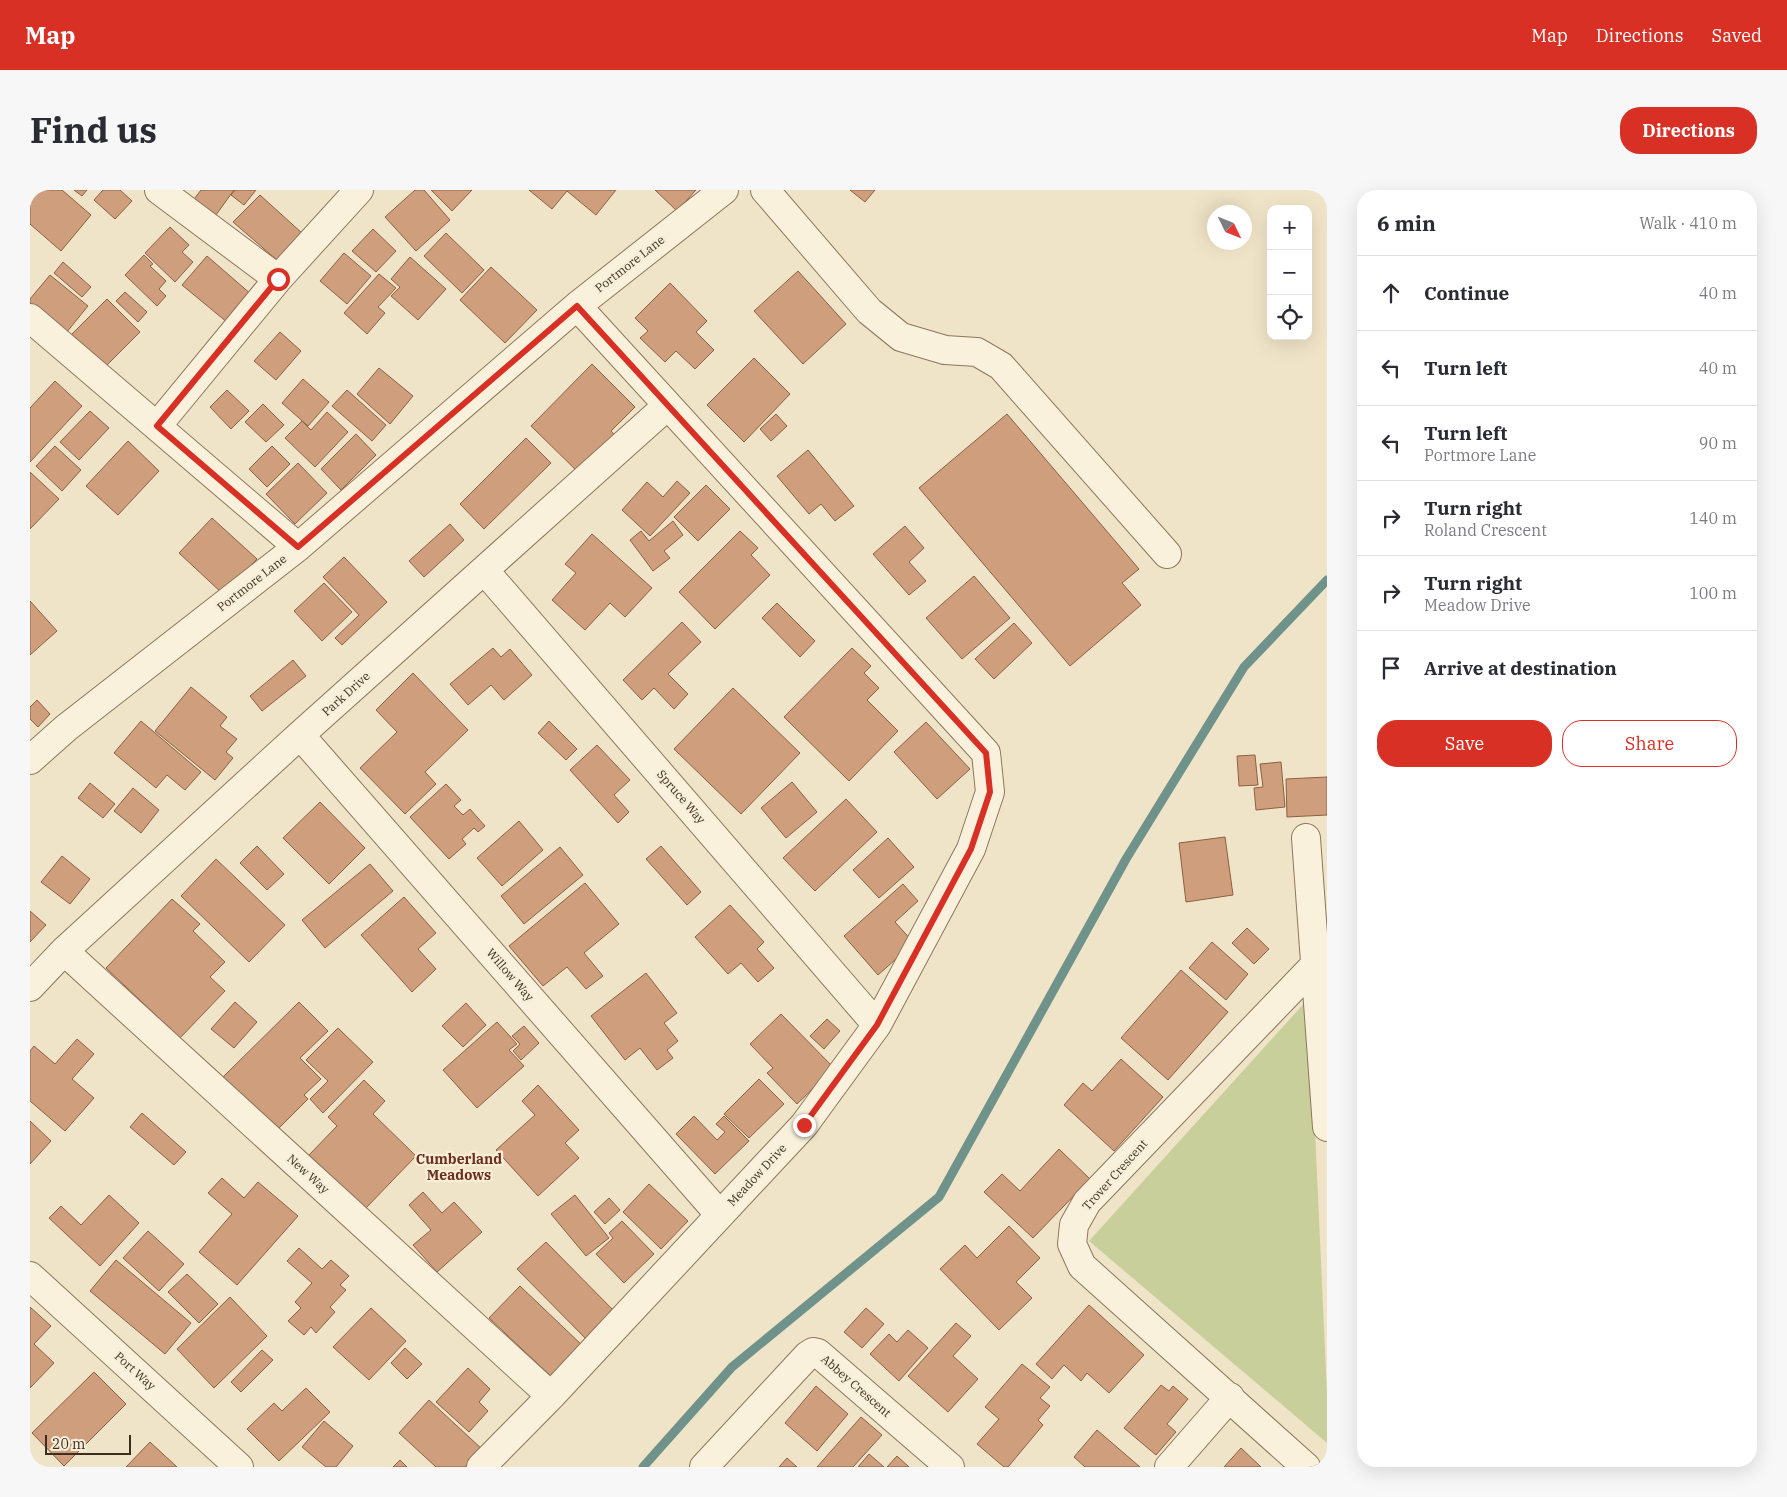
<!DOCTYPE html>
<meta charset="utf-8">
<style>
body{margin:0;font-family:"IBM Plex Serif",serif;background:#f7f7f7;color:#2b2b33}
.controls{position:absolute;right:15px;top:15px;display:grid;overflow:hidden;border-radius:10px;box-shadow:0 5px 20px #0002}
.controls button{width:45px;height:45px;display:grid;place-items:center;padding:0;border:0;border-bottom:1px solid #e1e1e2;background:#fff;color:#2b2b33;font:25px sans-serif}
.compass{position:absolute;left:1177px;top:15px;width:45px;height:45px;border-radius:50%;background:#fff;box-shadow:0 5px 20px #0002;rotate:133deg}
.scale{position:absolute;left:15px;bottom:12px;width:86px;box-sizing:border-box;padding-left:5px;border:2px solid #3d2e20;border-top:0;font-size:14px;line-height:18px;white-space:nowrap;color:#3d2e20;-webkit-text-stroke:4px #f7eed8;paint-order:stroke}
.stop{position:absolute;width:15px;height:15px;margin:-11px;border:4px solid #d93025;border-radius:50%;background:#fff}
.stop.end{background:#d93025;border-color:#fff;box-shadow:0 1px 5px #0008}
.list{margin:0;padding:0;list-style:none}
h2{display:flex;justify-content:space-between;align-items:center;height:65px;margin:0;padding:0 20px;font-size:21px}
h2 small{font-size:16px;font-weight:400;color:#7c7c81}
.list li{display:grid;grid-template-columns:32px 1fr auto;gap:15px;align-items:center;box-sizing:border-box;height:75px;padding:0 20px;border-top:1px solid #e1e1e2}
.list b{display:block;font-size:19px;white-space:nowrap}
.list p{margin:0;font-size:16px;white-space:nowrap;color:#7c7c81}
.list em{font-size:16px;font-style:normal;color:#7c7c81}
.actions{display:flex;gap:10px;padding:15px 20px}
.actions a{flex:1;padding:11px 0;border:1px solid #d93025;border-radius:20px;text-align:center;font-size:18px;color:#d93025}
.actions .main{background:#d93025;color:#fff}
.icon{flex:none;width:28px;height:28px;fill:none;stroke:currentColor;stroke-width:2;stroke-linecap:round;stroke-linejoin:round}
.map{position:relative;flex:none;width:1297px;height:1277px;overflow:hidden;border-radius:20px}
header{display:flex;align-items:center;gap:30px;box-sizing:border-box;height:70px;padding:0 25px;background:#d93025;color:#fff}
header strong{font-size:24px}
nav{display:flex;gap:28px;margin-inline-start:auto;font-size:18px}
.intro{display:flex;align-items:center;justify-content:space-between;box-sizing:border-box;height:120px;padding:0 30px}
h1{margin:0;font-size:35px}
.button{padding:12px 22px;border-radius:20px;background:#d93025;color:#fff;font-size:18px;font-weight:700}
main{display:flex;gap:30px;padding:0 30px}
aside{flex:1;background:#fff;border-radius:20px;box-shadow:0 5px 20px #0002}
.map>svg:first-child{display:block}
.green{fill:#c9cf9b}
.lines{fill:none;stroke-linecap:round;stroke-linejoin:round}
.stream{stroke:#6f938a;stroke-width:9}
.building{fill:#cf9f7d;stroke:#8d5f41}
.minor-casing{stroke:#8d765c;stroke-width:30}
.minor{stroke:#faf1dc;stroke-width:28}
.route{stroke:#d93025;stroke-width:6}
.labels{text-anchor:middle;stroke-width:4.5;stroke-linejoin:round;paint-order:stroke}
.street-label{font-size:12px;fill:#3d2e20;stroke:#f7eed8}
.neighbourhood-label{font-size:14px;font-weight:bold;fill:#6b2e1e;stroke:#f7eed8}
</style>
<header>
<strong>Map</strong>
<nav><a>Map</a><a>Directions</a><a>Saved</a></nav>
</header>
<div class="intro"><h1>Find us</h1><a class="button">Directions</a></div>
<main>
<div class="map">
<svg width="1297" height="1277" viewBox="0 0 1297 1277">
<rect width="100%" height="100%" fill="#f0e4c8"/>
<!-- green -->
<path class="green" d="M1279,808L1297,1203V1253L1059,1051Z"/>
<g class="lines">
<!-- stream -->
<path class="stream" d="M613,1277L702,1177L909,1007L1096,669L1214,477L1297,390"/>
</g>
<!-- building -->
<path class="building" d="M0,0H32L61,25L31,61L0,34Z
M44,0H57L52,6Z
M73,0H90L102,11L85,29L64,10Z
M171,0H204L183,29L161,13Z
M205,0H226L214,15L201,5Z
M385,0H394L420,30L386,61L355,27Z
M401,0H442L422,21Z
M499,0H586L566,25L537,1L522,19Z
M625,0H666L647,21Z
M820,0H845L835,12Z
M230,5L273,44L248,71L203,32Z
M140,37L159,55L152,62L163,72L145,92L115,63Z
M343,39L366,61L346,82L322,61Z
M416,43L454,80L432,103L394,66Z
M314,63L341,86L317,114L290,91Z
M114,65L123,74L120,76L136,91L129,99L136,106L127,116L95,85Z
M177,66L222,105L198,133L152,95Z
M380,67L416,99L388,130L361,106L370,97L361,89Z
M33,72L61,97L52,107L24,83Z
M461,77L507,120L475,153L430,110Z
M768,81L816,134L773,174L724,121Z
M349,84L366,98L348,117L355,123L337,144L314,123Z
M20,85L58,116L36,143L0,114V109Z
M640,93L677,131L666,142L684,160L665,179L646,161L635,172L610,148L618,141L605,128Z
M95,102L117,122L108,132L86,111Z
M77,109L110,142L73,179L40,146Z
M250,142L271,161L246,190L224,171Z
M724,168L760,204L714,252L677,215Z
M562,174L605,217L581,241L588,249L552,286L501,236Z
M349,178L383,206L360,234L327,204Z
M273,189L299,212L278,236L252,213Z
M25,191L52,216L0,272V218Z
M197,200L219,221L201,239L180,217Z
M317,200L356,235L342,251L302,216Z
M233,214L254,235L236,252L215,232Z
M60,221L79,238L49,270L30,252Z
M297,222L318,242L285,277L255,248L272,231L281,240Z
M746,224L757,236L741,251L730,239Z
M977,224L1109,379L1092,393L1111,415L1040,476L889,298Z
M326,244L346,265L311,300L291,279Z
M496,248L521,273L454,339L430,314Z
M98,251L129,281L88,325L56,296Z
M25,256L51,280L32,301L6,276Z
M242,256L260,274L237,297L219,279Z
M778,260L824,316L805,331L791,314L779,324L747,286Z
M268,273L297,303L265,334L236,304Z
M0,282L29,309L0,339Z
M647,291L660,303L620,346L592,320L617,292L633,307Z
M676,295L700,319L668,351L644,327Z
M182,328L227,369L193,404L149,363Z
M643,331L653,345L634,361L640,368L623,381L600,350L611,341L619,351Z
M420,334L434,350L394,387L379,371Z
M875,336L894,358L879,372L896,391L879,405L843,364Z
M710,341L728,358L721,365L740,385L685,439L649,402Z
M562,344L622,398L595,427L580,413L555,440L522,410L546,383L535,374Z
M314,367L357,412L312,455L305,448L329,425L293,387Z
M944,386L980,428L932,469L896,428Z
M294,393L322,422L292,451L264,421Z
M0,411L27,441L0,465Z
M747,413L785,451L770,467L732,428Z
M652,432L671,452L638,484L658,504L644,519L624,498L612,510L593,490Z
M984,433L1002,453L964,489L945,469Z
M463,458L471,467L480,459L502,485L474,510L461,495L438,515L420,494Z
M822,458L841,476L834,483L849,498L837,510L868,541L819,591L754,527Z
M263,470L276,486L232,521L220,506Z
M383,483L438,540L395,582L406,594L375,624L330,578L367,542L346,520Z
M161,497L197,527L190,536L207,549L196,562L203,568L185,590L125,541Z
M703,498L770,563L711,624L644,559Z
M7,510L20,524L8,537L0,529V517Z
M111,531L171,582L155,600L137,585L126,598L84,563Z
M519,531L547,559L536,570L508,543Z
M896,532L940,579L907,609L864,562Z
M567,555L600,590L584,605L599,622L588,633L540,580Z
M1225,565L1228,595L1209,596L1207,566Z
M1251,572L1255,617L1226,620L1224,598L1233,597L1230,574Z
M1297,587V625L1257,627L1256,589Z
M762,592L787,622L756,648L731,618Z
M60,593L85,614L73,628L48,608Z
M416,594L431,610L424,616L433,625L440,619L455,636L448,642L444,638L432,649L436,654L419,669L380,627Z
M103,598L129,620L111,643L84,621Z
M816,609L847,642L785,701L753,668Z
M290,612L335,658L299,694L253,648Z
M489,631L513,660L472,696L447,668Z
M1195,647L1203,705L1156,712L1149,653Z
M858,648L884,677L849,708L823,680Z
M227,656L254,684L237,700L210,673Z
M631,656L671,702L657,715L616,669Z
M530,657L553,685L494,734L471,706Z
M32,666L60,689L40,714L11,692Z
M186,669L255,735L219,772L151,706Z
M340,674L363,701L295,758L272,730Z
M555,693L589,734L554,763L573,786L556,799L537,777L513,796L479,756Z
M873,694L888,711L865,732L884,753L848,785L814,746Z
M374,707L406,743L388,759L406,779L382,802L331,745Z
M142,709L170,734L163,741L195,772L180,787L195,801L150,848L76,778Z
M700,715L734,752L727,759L744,778L728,792L711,773L698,784L665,747Z
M0,721L16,735L0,752Z
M1217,738L1239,759L1224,774L1202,753Z
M1182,752L1218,784L1196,810L1159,778Z
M1151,780L1198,822L1138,890L1091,848Z
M616,783L647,823L634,833L648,851L637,860L643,868L627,880L610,858L595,870L561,826Z
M205,812L227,832L204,858L181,839Z
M269,812L298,841L270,868L291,889L274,905L278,909L246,941L193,887Z
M436,813L456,835L433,857L412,836Z
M751,824L804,878L767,914L737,883L743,878L720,854Z
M797,829L810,841L794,859L780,846Z
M467,832L487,854L479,860L494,876L447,918L413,880Z
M494,836L509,853L491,870L483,861L490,854L482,846Z
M308,838L343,872L293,923L280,909L298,891L276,870Z
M47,849L64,864L42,889L64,908L35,941L0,911V861L4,856L25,874Z
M1091,869L1133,907L1084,961L1034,915L1053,893L1062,901Z
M729,889L754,914L719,948L694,924Z
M334,890L355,911L343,924L386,966L335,1019L279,965L307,936L298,927Z
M508,895L549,940L535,953L549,968L508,1006L466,960L505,925L492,911Z
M112,923L156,962L144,975L100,937Z
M664,926L687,950L695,942L686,934L694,926L719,951L685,984L646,944Z
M0,931L21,951L0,974Z
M1029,959L1060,989L1003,1048L954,1002L972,984L990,1001Z
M192,988L214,1008L228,992L268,1026L207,1095L169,1062L202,1024L178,1003Z
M619,994L658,1031L631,1059L593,1022Z
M393,1002L412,1023L424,1012L452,1042L407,1082L383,1055L401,1040L379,1015Z
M79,1005L109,1033L70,1076L19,1028L31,1016L51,1035Z
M545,1005L579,1048L556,1066L521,1024Z
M579,1008L590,1020L575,1034L564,1022Z
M592,1031L624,1064L594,1093L566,1064L583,1048L579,1043Z
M979,1036L1010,1068L986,1092L1002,1108L969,1140L910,1079L935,1055L947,1068Z
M118,1041L154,1074L129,1101L93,1068Z
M516,1052L589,1126L560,1153L487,1079Z
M269,1058L292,1079L301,1070L319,1086L310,1095L316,1100L300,1117L305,1122L286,1143L281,1137L274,1145L258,1131L271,1118L265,1112L282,1093L257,1071Z
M86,1070L161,1133L135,1164L60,1101Z
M157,1084L188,1114L169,1133L138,1102Z
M490,1096L555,1158L525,1190L459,1128Z
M200,1107L237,1146L184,1198L147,1159Z
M1059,1115L1114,1165L1079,1203L1057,1183L1051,1191L1034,1175L1022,1189L1006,1174Z
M0,1117L21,1136L4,1154L24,1173L0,1198Z
M341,1118L376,1151L339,1190L303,1157Z
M836,1118L854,1134L832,1158L814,1142Z
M926,1133L941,1146L923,1166L948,1189L918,1222L878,1186Z
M878,1140L898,1158L869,1191L840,1164L859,1144L867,1152Z
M375,1158L392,1174L377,1189L361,1173Z
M232,1160L243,1170L211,1202L201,1192Z
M992,1174L1020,1197L1010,1208L1020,1216L1008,1230L1013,1235L978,1277H974L947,1254L969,1229L955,1217Z
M438,1178L460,1199L449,1212L458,1221L439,1242L406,1212Z
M64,1182L96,1214L34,1276L2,1243Z
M1131,1195L1139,1201L1143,1196L1158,1209L1137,1234L1146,1242L1126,1265L1094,1238Z
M786,1196L818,1224L787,1261L755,1233Z
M276,1198L300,1222L249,1271L217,1239L244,1213L252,1221Z
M399,1210L453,1260L437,1277H406L369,1243Z
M831,1227L852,1245L823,1277H787Z
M294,1231L323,1256L306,1277H296L272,1257Z
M1067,1240L1110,1277H1055L1044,1267Z
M120,1252L147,1277H96Z
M1211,1258L1231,1277H1194Z
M839,1264L854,1277H828Z
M867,1266L879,1277H857Z
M757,1268L767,1277H749Z
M370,1270L377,1277H363Z"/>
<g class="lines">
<defs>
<path id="minor" d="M129,0L248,89
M735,0L839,121L871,147L915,160L947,162L971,176L1137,364
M0,128L268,357
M127,236L248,89L329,0
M454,380L847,835
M270,545L690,1025
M0,570L36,538L268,357L547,116L694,0
M1276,648L1297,937
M34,761L521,1206
M0,797L34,761L270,545L637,216
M0,1086L209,1277
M451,1277L521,1206L774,935L847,835L941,659L960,602L956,563L547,116
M674,1277L778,1165L783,1162L788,1163L920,1277
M1139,1277L1200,1207
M1276,1277L1052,1076L1042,1054L1044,1035L1057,1012L1284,776"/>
</defs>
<!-- minor casing -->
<use href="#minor" class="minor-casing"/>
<!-- minor -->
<use href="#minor" class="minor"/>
</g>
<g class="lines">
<!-- route -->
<path class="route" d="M248,89L127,236L268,357L547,116L956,563L960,602L941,659L847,835L774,935"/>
</g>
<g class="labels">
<!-- street labels -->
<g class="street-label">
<text transform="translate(600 74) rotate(-38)" y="4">Portmore Lane</text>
<text transform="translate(222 393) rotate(-38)" y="4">Portmore Lane</text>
<text transform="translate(316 504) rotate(-42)" y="4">Park Drive</text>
<text transform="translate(651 607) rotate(49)" y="4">Spruce Way</text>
<text transform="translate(480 785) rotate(49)" y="4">Willow Way</text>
<text transform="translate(278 984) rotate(42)" y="4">New Way</text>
<text transform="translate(727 985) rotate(-47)" y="4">Meadow Drive</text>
<text transform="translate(1085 985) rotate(-48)" y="4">Trover Crescent</text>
<text transform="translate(105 1181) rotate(42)" y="4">Port Way</text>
<text transform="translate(826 1196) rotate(41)" y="4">Abbey Crescent</text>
</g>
<!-- neighbourhood labels -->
<g class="neighbourhood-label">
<text x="429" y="974">Cumberland<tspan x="429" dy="16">Meadows</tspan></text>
</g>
</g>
</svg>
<div class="controls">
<button>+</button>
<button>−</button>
<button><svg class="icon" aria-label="locate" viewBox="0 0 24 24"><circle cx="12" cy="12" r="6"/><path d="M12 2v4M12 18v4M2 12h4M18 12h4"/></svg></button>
</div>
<svg class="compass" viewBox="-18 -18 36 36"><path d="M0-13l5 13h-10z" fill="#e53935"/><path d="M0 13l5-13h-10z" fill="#7c7c81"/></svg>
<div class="scale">20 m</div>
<div class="stop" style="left:248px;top:89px"></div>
<div class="stop end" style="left:774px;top:935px"></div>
</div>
<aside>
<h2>6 min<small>Walk · 410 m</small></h2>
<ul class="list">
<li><svg class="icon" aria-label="ahead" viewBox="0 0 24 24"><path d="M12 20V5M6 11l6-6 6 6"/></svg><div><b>Continue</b></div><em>40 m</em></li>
<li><svg class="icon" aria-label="left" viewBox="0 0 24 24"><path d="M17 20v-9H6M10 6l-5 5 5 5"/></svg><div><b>Turn left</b></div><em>40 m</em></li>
<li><svg class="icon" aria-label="left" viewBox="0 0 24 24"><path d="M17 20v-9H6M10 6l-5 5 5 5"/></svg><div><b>Turn left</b><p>Portmore Lane</p></div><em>90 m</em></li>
<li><svg class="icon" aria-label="right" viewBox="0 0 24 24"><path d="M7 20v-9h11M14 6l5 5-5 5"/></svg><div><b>Turn right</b><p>Roland Crescent</p></div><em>140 m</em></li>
<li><svg class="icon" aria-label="right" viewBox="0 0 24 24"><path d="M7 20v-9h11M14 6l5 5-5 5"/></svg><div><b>Turn right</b><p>Meadow Drive</p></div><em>100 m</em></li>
<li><svg class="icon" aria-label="arrive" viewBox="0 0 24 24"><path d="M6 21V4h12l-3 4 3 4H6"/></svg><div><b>Arrive at destination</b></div></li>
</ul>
<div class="actions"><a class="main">Save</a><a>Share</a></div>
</aside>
</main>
